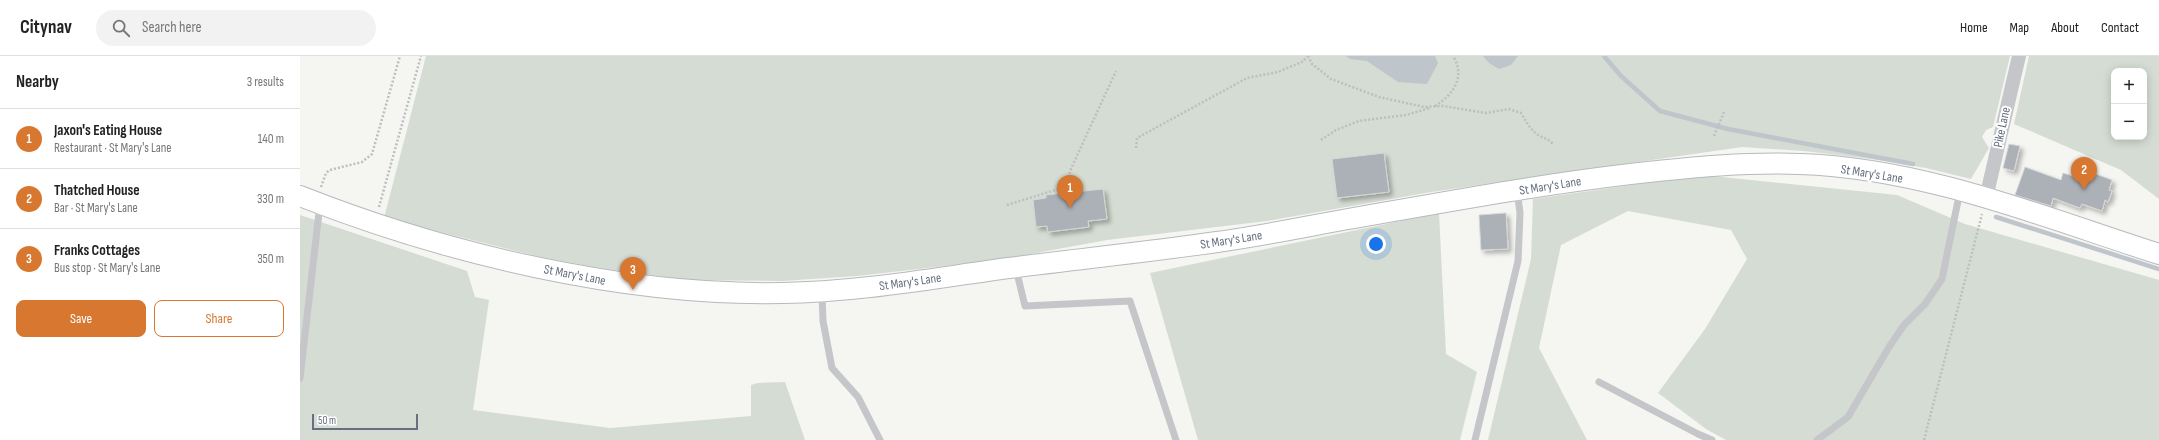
<!DOCTYPE html>
<meta charset="utf-8">
<style>
body{margin:0;font-family:"Sofia Sans Condensed",sans-serif;background:#f2f2f2;color:#222}
.controls{position:absolute;right:12px;top:12px;display:grid;overflow:hidden;border-radius:8px;box-shadow:0 2px 10px #0003}
.controls button{width:36px;height:36px;display:grid;place-items:center;padding:0;border:0;border-bottom:1px solid #e0e0e0;background:#fff;color:#222;font:20px sans-serif}
.scale{position:absolute;left:12px;bottom:10px;width:106px;box-sizing:border-box;padding-left:4px;border:2px solid #667081;border-top:0;font-size:11px;line-height:14px;white-space:nowrap;color:#667081;-webkit-text-stroke:3px #fff;paint-order:stroke}
.you{position:absolute;left:1076px;top:188px;width:14px;height:14px;margin:-10px;border:3px solid #fff;border-radius:50%;background:#1a73e8;box-shadow:0 0 0 6px #1a73e833}
.badge{display:grid;place-items:center;width:26px;height:26px;border-radius:50%;background:#d8772f;color:#fff;font-size:13px;font-weight:700}
.pin{position:absolute;translate:-50% -33px;filter:drop-shadow(0 1px 2px #0008)}
.pin::after{content:'';position:absolute;top:21px;width:14px;height:12px;background:inherit;clip-path:polygon(0 0,100% 0,50% 100%)}
.list{margin:0;padding:0;list-style:none}
h2{display:flex;justify-content:space-between;align-items:center;height:52px;margin:0;padding:0 16px;font-size:17px}
h2 small{font-size:13px;font-weight:400;color:#767676}
.list li{display:grid;grid-template-columns:26px 1fr auto;gap:12px;align-items:center;box-sizing:border-box;height:60px;padding:0 16px;border-top:1px solid #e0e0e0}
.list b{display:block;font-size:15px;white-space:nowrap}
.list p{margin:0;font-size:13px;white-space:nowrap;color:#767676}
.list em{font-size:13px;font-style:normal;color:#767676}
.actions{display:flex;gap:8px;padding:12px 16px}
.actions a{flex:1;padding:9px 0;border:1px solid #d8772f;border-radius:8px;text-align:center;font-size:14px;color:#d8772f}
.actions .main{background:#d8772f;color:#fff}
.icon{flex:none;width:22px;height:22px;fill:none;stroke:currentColor;stroke-width:2;stroke-linecap:round;stroke-linejoin:round}
.map{position:relative;flex:none;width:1859px;height:384px;overflow:hidden}
header{display:flex;align-items:center;gap:24px;box-sizing:border-box;height:56px;padding:0 20px;background:#fff;border-bottom:1px solid #e0e0e0}
header strong{font-size:19px}
nav{display:flex;gap:22px;margin-inline-start:auto;font-size:14px}
.search{width:280px;height:36px;background:#f2f2f2;display:flex;align-items:center;gap:10px;box-sizing:border-box;padding:0 14px;border-radius:22px;color:#767676;font-size:15px}
main{display:flex}
aside{flex:1;background:#fff}
.map>svg:first-child{display:block}
.green{fill:#d5dcd3;fill-rule:evenodd}
.water{fill:#bec5cb}
.lines{fill:none;stroke-linecap:round;stroke-linejoin:round}
.stream{stroke:#bec5cb;stroke-width:4.5}
.building{fill:#acb1b8;stroke:#d6d7d5;filter:url(#shadow)}
.secondary-casing{stroke:#b6b9be;stroke-width:22}
.path{stroke:#bdbec1;stroke-width:2.5;stroke-dasharray:2 2;stroke-linecap:butt}
.lane{stroke:#c4c6ca;stroke-width:7}
.street{stroke:#c4c6ca;stroke-width:14}
.secondary{stroke:#fff;stroke-width:20}
.labels{text-anchor:middle;stroke-width:4;stroke-linejoin:round;paint-order:stroke}
.street-label{font-size:13px;fill:#667081;stroke:#fff}
</style>
<header>
<strong>Citynav</strong>
<div class="search"><svg class="icon" aria-label="search" viewBox="0 0 24 24"><circle cx="10" cy="10" r="6"/><path d="M15 15l6 6"/></svg>Search here</div>
<nav><a>Home</a><a>Map</a><a>About</a><a>Contact</a></nav>
</header>
<main>
<aside>
<h2>Nearby<small>3 results</small></h2>
<ul class="list">
<li><span class="badge">1</span><div><b>Jaxon's Eating House</b><p>Restaurant · St Mary's Lane</p></div><em>140 m</em></li>
<li><span class="badge">2</span><div><b>Thatched House</b><p>Bar · St Mary's Lane</p></div><em>330 m</em></li>
<li><span class="badge">3</span><div><b>Franks Cottages</b><p>Bus stop · St Mary's Lane</p></div><em>350 m</em></li>
</ul>
<div class="actions"><a class="main">Save</a><a>Share</a></div>
</aside>
<div class="map">
<svg width="1859" height="384" viewBox="0 0 1859 384">
<defs>
<filter id="shadow"><feDropShadow dx="3.5" dy="3.5" stdDeviation="2" flood-color="#0004"/></filter>
</defs>
<rect width="100%" height="100%" fill="#f5f5f2"/>
<!-- green -->
<path class="green" d="M126,0H1710L1693,71L1686,74L1682,81L1689,92L1671,123L1626,112L1571,103L1504,95L1442,91L1131,136L967,165L807,184L698,204L557,220L482,225L387,224L293,211L236,200L84,162Z
M1729,0H1859V143L1821,114L1714,68ZM1814,15H1844V81H1814Z
M1402,119L1597,139L1665,168L1859,224V384H1426L1406,373L1358,337L1405,273L1447,203L1431,174L1328,155L1261,189L1239,292L1287,384H1188L1231,203L1233,143Z
M1139,157L1146,298L1177,316L1160,384H898L850,217Z
M0,159L167,215L175,241L189,244L173,354L310,372L451,360V329L458,327L485,326L505,384H0Z"/>
<!-- water -->
<path class="water" d="M1046,0H1135L1138,7L1127,28L1098,26L1067,5L1050,3Z
M1183,0H1218L1211,9L1199,13L1189,7Z"/>
<g class="lines">
<!-- stream -->
<path class="stream" d="M1304,0L1321,20L1360,55L1428,73L1613,108
M1696,161L1859,213"/>
</g>
<!-- building -->
<path class="building" d="M1709,88L1720,90L1714,115L1703,112Z
M1084,97L1089,136L1037,142L1032,103Z
M1725,111L1761,124L1763,117L1779,122L1782,113L1812,124L1809,134L1812,135L1808,146L1805,144L1802,155L1782,148L1780,152L1753,142L1751,150L1715,139Z
M803,133L807,163L788,165L789,171L748,176L747,170L736,171L733,144L746,142V139Z
M1206,157L1208,193L1181,194L1179,159Z"/>
<g class="lines">
<defs>
<path id="secondary" d="M0,140C147,198 324,240 482,237C558,236 634,222 709,212C778,203 848,196 917,186C961,180 1004,171 1048,163C1145,146 1242,128 1339,117C1393,111 1447,106 1500,108C1624,112 1743,161 1859,198"/>
</defs>
<!-- secondary casing -->
<use href="#secondary" class="secondary-casing"/>
<!-- path -->
<path class="path" d="M1008,0L1012,8L1031,23L1079,41L1124,51L1143,50L1186,57L1209,53L1221,57C1226,65 1229,72 1237,78C1242,82 1248,82 1253,88
M1135,50C1153,39 1166,21 1153,0
M1414,80L1424,56
M1021,84L1036,74L1059,65L1106,59L1130,52
M836,92L837,82L947,22L978,16L1004,5L1006,0
M21,131L26,117L30,114L62,106L72,98L100,0
M707,149L768,130L770,115L816,15
M79,151L121,0
M1624,384L1682,158"/>
<!-- lane -->
<path class="lane" d="M716,213L725,250L830,245L876,384
M522,237L523,265L532,312L558,341L580,384
M0,322L20,148
M1299,326L1398,378L1412,384
M1175,384L1218,205L1220,157L1217,134
M1517,384L1548,361L1589,291L1604,269L1625,248L1642,223L1660,135"/>
<!-- street -->
<path class="street" d="M1686,142L1719,0"/>
<!-- secondary -->
<use href="#secondary" class="secondary"/>
</g>
<g class="labels">
<!-- street labels -->
<g class="street-label">
<text transform="translate(1701 71) rotate(-78)" y="5">Pike Lane</text>
<text transform="translate(1572 117) rotate(9)" y="5">St Mary's Lane</text>
<text transform="translate(1250 129) rotate(-9)" y="5">St Mary's Lane</text>
<text transform="translate(931 183) rotate(-9)" y="5">St Mary's Lane</text>
<text transform="translate(275 218) rotate(11)" y="5">St Mary's Lane</text>
<text transform="translate(610 225) rotate(-8)" y="5">St Mary's Lane</text>
</g>
</g>
</svg>
<div class="controls">
<button>+</button>
<button>−</button>
</div>
<div class="scale">50 m</div>
<div class="you"></div>
<div class="pin badge" style="left:770px;top:152px">1</div>
<div class="pin badge" style="left:1784px;top:134px">2</div>
<div class="pin badge" style="left:333px;top:234px">3</div>
</div>
</main>
